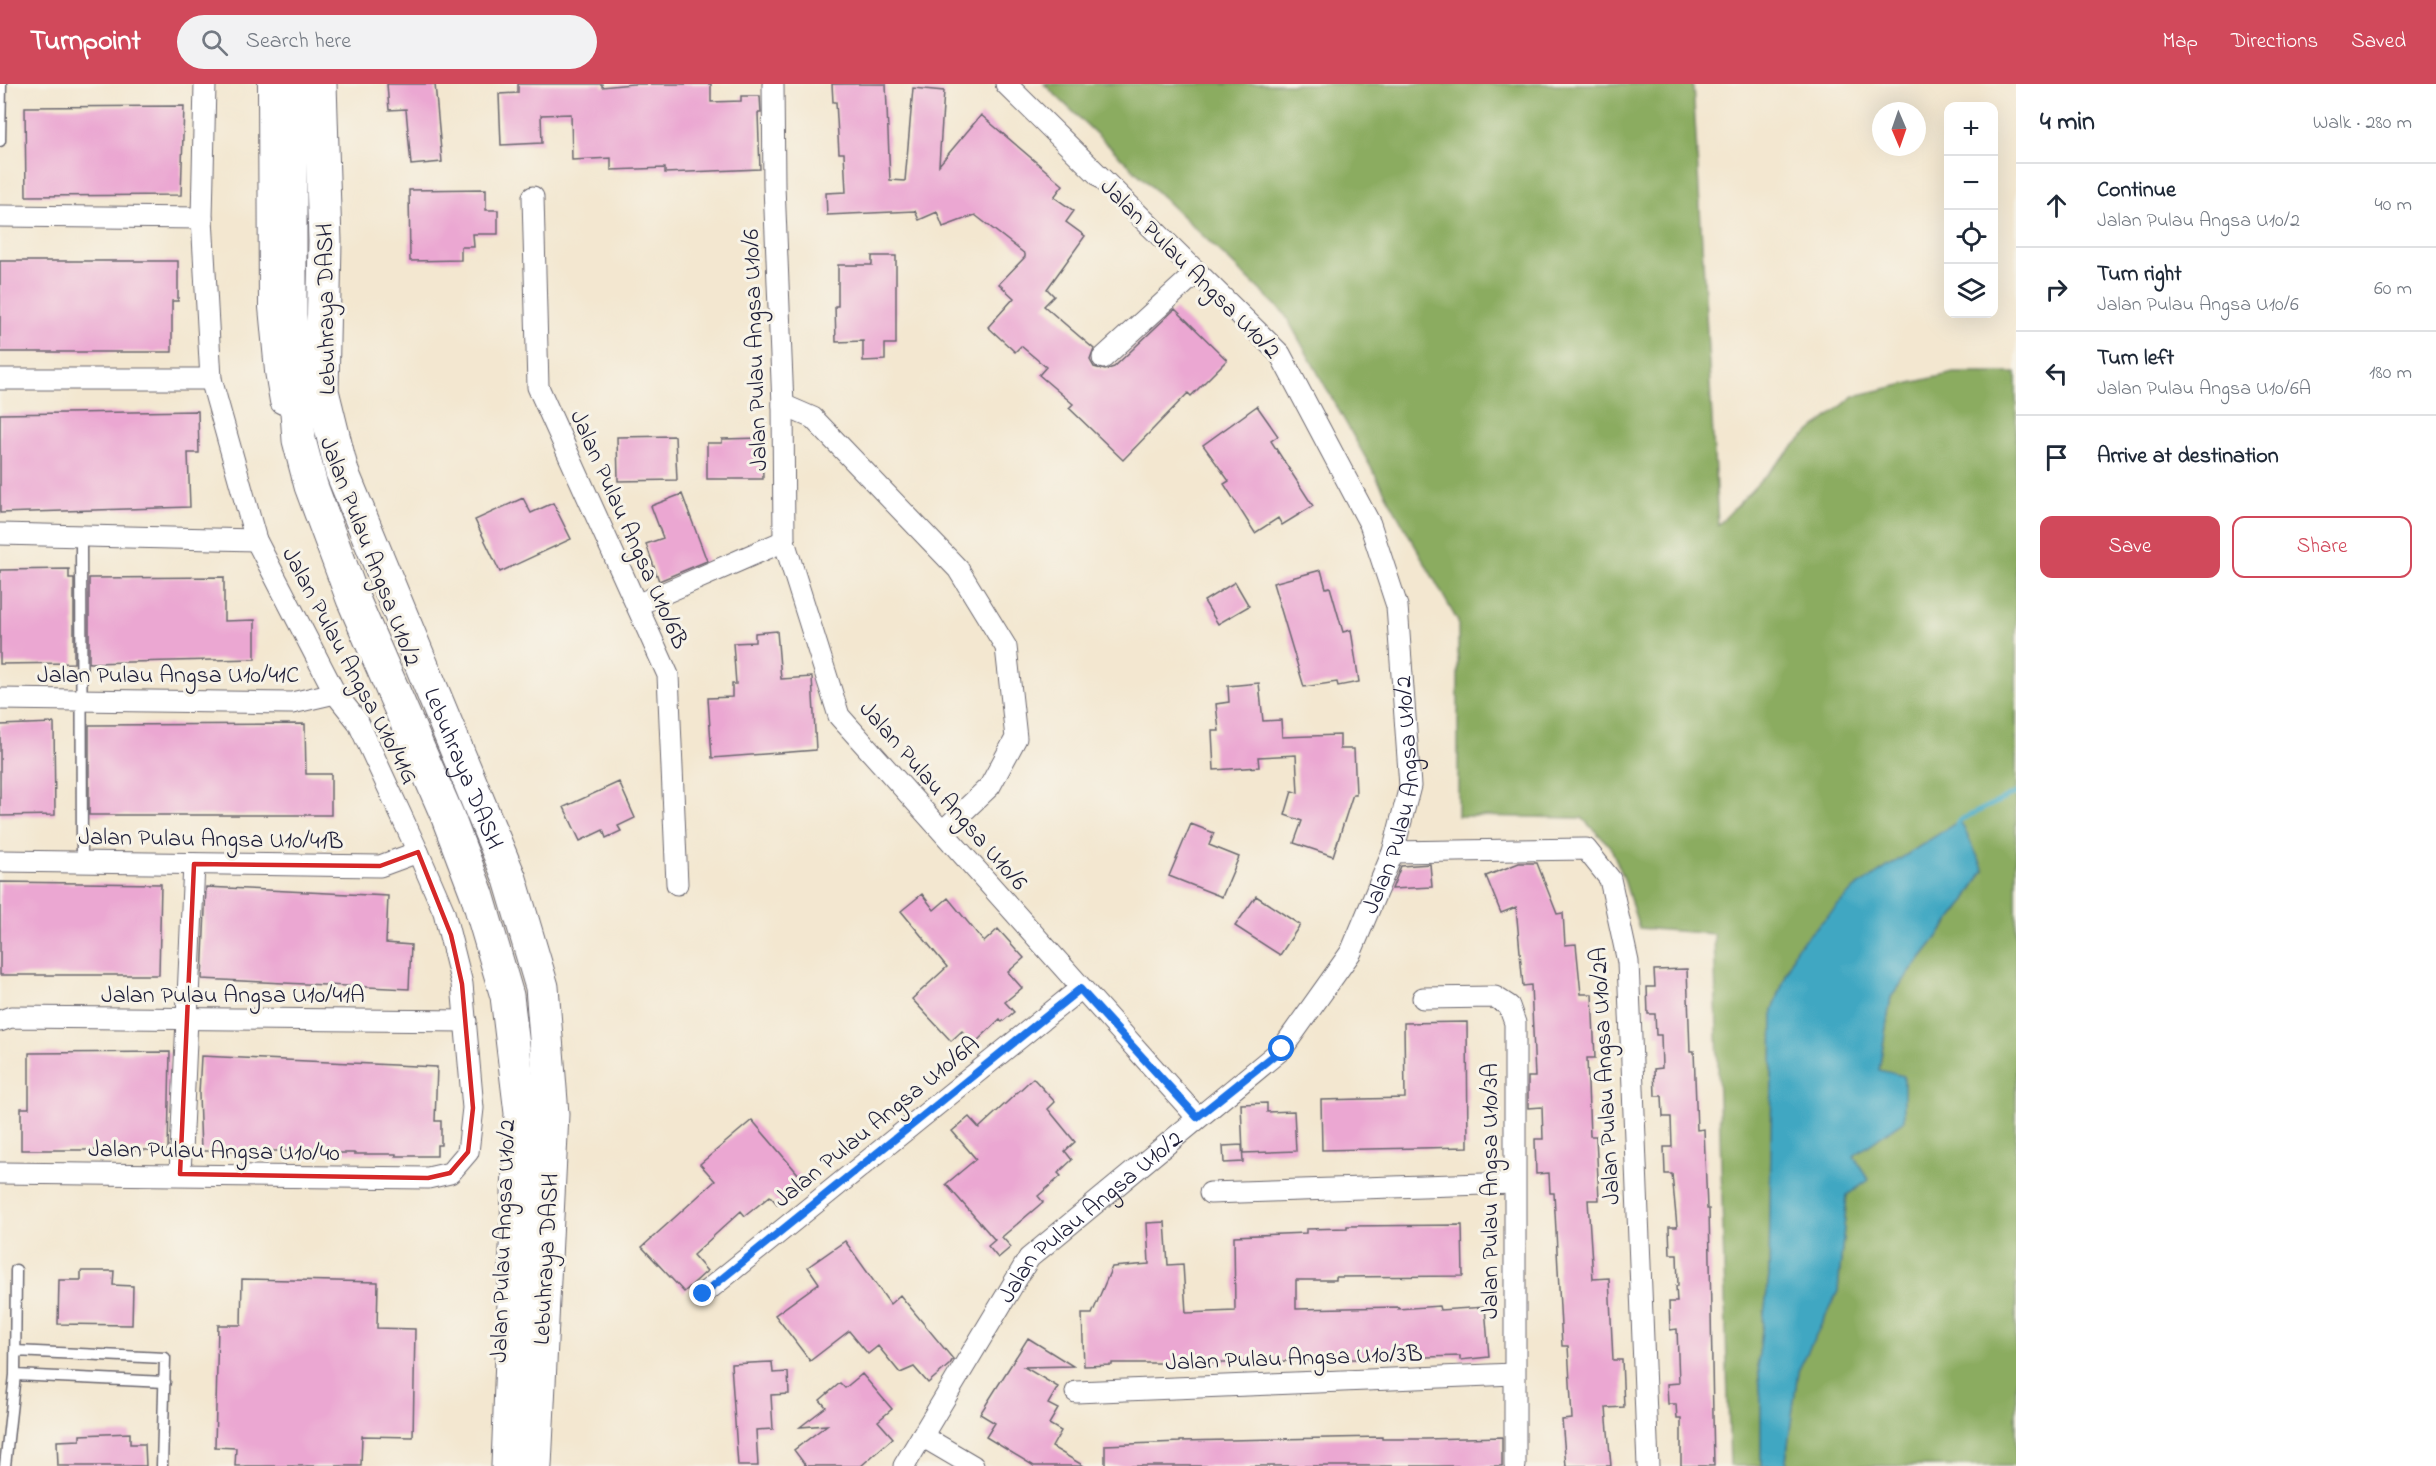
<!DOCTYPE html>
<meta charset="utf-8">
<style>
body{margin:0;font-family:"Indie Flower",sans-serif;background:#f2f2f3;color:#1f2937}
.controls{position:absolute;right:18px;top:18px;display:grid;overflow:hidden;border-radius:12px;box-shadow:0 6px 24px #0002}
.controls button{width:54px;height:54px;display:grid;place-items:center;padding:0;border:0;border-bottom:2px solid #e0e1e3;background:#fff;color:#1f2937;font:30px sans-serif}
.compass{position:absolute;left:1872px;top:18px;width:54px;height:54px;border-radius:50%;background:#fff;box-shadow:0 6px 24px #0002;rotate:178deg}
.stop{position:absolute;width:18px;height:18px;margin:-14px;border:4px solid #1a73e8;border-radius:50%;background:#fff}
.stop.end{background:#1a73e8;border-color:#fff;box-shadow:0 2px 6px #0008}
.list{margin:0;padding:0;list-style:none}
h2{display:flex;justify-content:space-between;align-items:center;height:78px;margin:0;padding:0 24px;font-size:26px}
h2 small{font-size:20px;font-weight:400;color:#747a83}
.list li{display:grid;grid-template-columns:39px 1fr auto;gap:18px;align-items:center;box-sizing:border-box;height:84px;padding:0 24px;border-top:2px solid #e0e1e3}
.list b{display:block;font-size:22px;white-space:nowrap}
.list p{margin:0;font-size:20px;white-space:nowrap;color:#747a83}
.list em{font-size:20px;font-style:normal;color:#747a83}
.actions{display:flex;gap:12px;padding:18px 24px}
.actions a{flex:1;padding:14px 0;border:2px solid #d1495b;border-radius:12px;text-align:center;font-size:21px;color:#d1495b}
.actions .main{background:#d1495b;color:#fff}
.icon{flex:none;width:33px;height:33px;fill:none;stroke:currentColor;stroke-width:2;stroke-linecap:round;stroke-linejoin:round}
.map{position:relative;flex:none;width:2016px;height:1382px;overflow:hidden}
header{display:flex;align-items:center;gap:36px;box-sizing:border-box;height:84px;padding:0 30px;background:#d1495b;color:#fff}
header strong{font-size:28px}
nav{display:flex;gap:33px;margin-inline-start:auto;font-size:21px}
.search{width:420px;height:54px;background:#f2f2f3;display:flex;align-items:center;gap:15px;box-sizing:border-box;padding:0 21px;border-radius:33px;color:#747a83;font-size:22px}
main{display:flex}
aside{flex:1;background:#fff}
.map>svg:first-child{display:block}
.forest{fill:#8bac60;stroke:#56674e;stroke-width:1.5}
.water{fill:#41a7c2;stroke:#32647e;stroke-width:1.5}
.lines{fill:none;stroke-linecap:round;stroke-linejoin:round}
.stream{stroke:#41a7c2;stroke-width:5}
.building{fill:#eba7d2}
.service-casing{stroke:#6b676f;stroke-width:13}
.minor-casing{stroke:#6b676f;stroke-width:23}
.tertiary-casing{stroke:#6b676f;stroke-width:28}
.motorway-casing{stroke:#6b676f;stroke-width:35}
.service{stroke:#fff;stroke-width:10}
.minor{stroke:#fff;stroke-width:21}
.tertiary{stroke:#fff;stroke-width:26}
.motorway{stroke:#fff;stroke-width:33}
.route{stroke:#1a73e8;stroke-width:8}
.marked{fill:none;stroke:#d62828;stroke-width:4.5;stroke-linejoin:round}
.labels{text-anchor:middle;stroke-width:6;stroke-linejoin:round;paint-order:stroke}
.street-label{font-size:24px;fill:#22223b;stroke:#f7f3e8}
</style>
<header>
<strong>Turnpoint</strong>
<div class="search"><svg class="icon" aria-label="search" viewBox="0 0 24 24"><circle cx="10" cy="10" r="6"/><path d="M15 15l6 6"/></svg>Search here</div>
<nav><a>Map</a><a>Directions</a><a>Saved</a></nav>
</header>
<main>
<div class="map">
<svg width="2016" height="1382" viewBox="0 0 2016 1382">
<rect width="100%" height="100%" fill="#f7f3e8"/>
<filter id="ink" filterUnits="userSpaceOnUse"><feTurbulence type="fractalNoise" baseFrequency=".0167" numOctaves="2"/><feDisplacementMap in="SourceGraphic" scale="12" xChannelSelector="R" yChannelSelector="G"/><feConvolveMatrix kernelMatrix="1 2 1 2 8 2 1 2 1" color-interpolation-filters="sRGB"/></filter>
<filter id="wash" filterUnits="userSpaceOnUse"><feTurbulence type="fractalNoise" baseFrequency=".008" numOctaves="4" result="noise"/><feDisplacementMap in="SourceGraphic" scale="24" xChannelSelector="R" yChannelSelector="G"/><feGaussianBlur stdDeviation="1.35" result="paint"/><feColorMatrix in="noise" values="0 0 0 0 0 0 0 0 0 0 0 0 0 0 0 0 0 1.4 0 .05"/><feComposite in="paint" operator="in"/></filter>
<g filter="url(#wash)">
<rect width="100%" height="100%" fill="#f3e7d0"/>
<!-- forest -->
<path class="forest" d="M1044,0H1693L1718,441L1800,356L1854,312L1954,289H2016V1382H1788L1786,1376L1798,1287L1838,1207L1847,1111L1854,1072L1879,986L1891,913L1964,819L1984,786L1796,864L1773,926L1769,1192L1758,1277L1761,1317V1382H1730L1714,850L1639,844L1623,792L1610,762L1582,734L1458,732V538L1284,229Z"/>
<!-- water -->
<path class="water" d="M1960,736L1984,786L1964,819L1891,913L1879,986L1904,992V1036L1854,1072L1869,1096L1847,1111L1838,1207L1798,1287L1786,1376L1788,1382H1761V1317L1758,1277L1769,1192L1773,926L1796,864L1855,804Z"/>
<g class="lines">
<!-- stream -->
<path class="stream" d="M1957,740L1960,736L2016,709"/>
</g>
<g id="blocks">
<!-- building -->
<path class="building" d="M387,0H435L442,78L411,81L406,25L389,26Z
M518,0H602V3L632,0H711V18L741,17V12H760L761,29H758L760,85L665,89V84L611,86V74L572,76L571,30L541,31L542,59L501,61L499,10L518,9Z
M832,0H886L890,96L905,97L913,4L944,7L939,81L981,31L1063,101L1054,113L1074,127L1066,138L1085,152L1047,205L1054,212L1044,222L1094,265L1090,276L1094,283L1105,286L1114,283L1175,225L1227,276L1191,312L1188,309L1123,376L1069,324L1073,320L1039,291L1046,283L1021,262L1015,268L988,243L1014,214L999,200L1025,173V170L975,131L943,143L937,128L919,136L915,127L827,131L826,109L846,108L844,69H839L836,18H833Z
M184,22L181,111L26,112L25,23Z
M486,105V126H498V150H473L474,163H461V176L410,177L409,106Z
M872,172H896V260H885V276L863,277V257L836,258L835,222H838V181H872Z
M0,177H178V217H172V268H0Z
M1257,322L1278,352L1271,357L1313,422L1282,441L1278,434L1255,449L1224,400L1229,397L1203,361Z
M198,327L199,369H188L190,423L0,429V330Z
M675,352L677,396L618,397L617,353Z
M762,354L763,395H707V359H722V355Z
M682,410L707,477L659,497L646,460L663,454L651,422Z
M523,414L531,429L553,419L571,455L500,488L475,436Z
M69,485V494H74V579L0,580V486Z
M1321,486L1326,504L1330,503L1343,548L1351,546L1359,598L1338,602L1337,598L1304,603L1273,499Z
M224,493V537L255,536V575L89,579V494Z
M1235,498L1249,522L1218,540L1204,517Z
M777,547L781,595L812,593L816,666L712,674L708,614L732,613V600H736L733,559L755,558V549Z
M1259,599L1263,637L1281,636L1282,653L1340,651V665H1354L1356,710H1353L1333,772L1294,759L1302,737L1285,731L1292,707L1298,709L1296,671L1258,673L1259,683L1214,686L1212,647H1219L1216,620L1229,618L1228,602Z
M54,639L55,731L0,732V641Z
M305,640L306,690H331V731H89V641Z
M619,698L635,734L618,742L621,747L606,754L603,746L580,757L564,723Z
M1191,740L1214,749L1209,761L1239,773L1222,813L1169,792Z
M1519,779H1537L1557,830L1563,829L1565,861L1576,860L1581,910H1592L1595,974H1587L1590,1052H1596L1599,1116H1588L1593,1195L1609,1194L1613,1276H1622L1624,1323L1606,1324L1611,1382H1566L1562,1336L1572,1335L1568,1262H1562L1554,1109H1550L1549,1089L1536,1090L1535,1055H1543L1542,1023L1528,1024V993H1535L1531,901L1523,902L1516,823L1501,829L1486,792Z
M1430,780L1432,803L1392,805L1401,782Z
M0,798L161,800L159,891H0Z
M206,803L388,812L386,859L411,861L409,905L202,895Z
M922,810L934,826L948,814L984,858L998,845L1024,874L1008,888L1022,904L1005,918L1014,928L1002,938L1000,935L974,960L962,947L951,957L912,915L947,883L901,827Z
M1256,812L1300,841L1280,871L1235,842Z
M1687,885L1690,967H1694L1697,1046L1704,1045L1707,1125H1709L1714,1382H1681V1335H1677L1676,1320H1668L1667,1300L1679,1299L1677,1245L1670,1246L1669,1218H1677L1676,1202H1678L1677,1170H1670L1669,1143H1677L1672,1090H1665L1664,1063H1672L1671,1033H1663L1662,1012H1655L1654,985L1662,984L1661,951H1656L1655,930H1648L1647,903H1655L1654,886Z
M1467,938L1468,1063L1322,1066L1321,1016L1405,1014L1404,939Z
M170,968L168,1066H21V1024H29V969Z
M201,972L437,983L435,1037H441V1061H437V1072H396V1070H354V1069H318V1067H201L199,1010Z
M1033,994L1055,1018L1048,1025L1075,1058L1065,1067L1072,1076L1058,1089L1061,1092L1038,1112L1043,1118L1002,1153L1011,1163L998,1174L988,1162L995,1156L946,1100L976,1075L952,1047L969,1033L979,1044Z
M1267,1019V1028L1294,1027L1296,1067L1243,1069L1241,1020Z
M752,1036L805,1098L778,1121L770,1112L745,1132L741,1127L693,1171L707,1187L684,1208L642,1163L715,1097L700,1080Z
M1242,1061L1243,1078L1224,1079L1223,1062Z
M1165,1138L1168,1181L1183,1180L1186,1229L1235,1227L1234,1152L1306,1149V1145L1347,1144V1142L1462,1141L1463,1192L1336,1193V1196H1296V1225L1398,1223V1225L1439,1222L1440,1226L1485,1223L1489,1273L1460,1276V1272L1225,1279H1112V1281L1084,1282L1082,1230H1092L1112,1183L1149,1180L1147,1139Z
M845,1157L890,1220L900,1211L953,1275L950,1280L928,1299L914,1283L900,1289L878,1262L868,1270L849,1247L810,1277L775,1231L819,1199L808,1183Z
M81,1187H114L113,1201L133,1202L132,1241L58,1240L59,1196H81Z
M242,1195L378,1198L377,1244L415,1245L413,1353L362,1352L361,1382H235L236,1364L215,1363L218,1241H241Z
M1028,1254L1073,1282L1024,1283L1058,1303L1048,1320L1058,1325L1049,1340L1061,1347L1052,1363L1084,1382H1034L986,1353L995,1339L980,1330Z
M772,1278L773,1289L788,1288L789,1310L771,1311L773,1345L756,1346L758,1382H738L731,1280Z
M862,1290L892,1325L878,1337L893,1354L861,1382H806L794,1366L827,1341L800,1343L826,1323L820,1316L840,1299L845,1304Z
M130,1349V1360H145L146,1382H58L57,1357L80,1356V1351Z
M1382,1353V1355H1426L1502,1353V1382H1105V1361L1180,1358V1357Z"/>
</g>
</g>
<g filter="url(#ink)">
<use href="#blocks" fill-opacity="0" stroke="#6b676f" stroke-width="1.5"/>
<g class="lines">
<defs>
<path id="service" d="M0,57L1,0
M81,452L82,778
M15,1267L165,1274L162,1382
M15,1291L165,1298
M5,1382L15,1291L16,1186"/>
<g id="minor">
<path d="M773,0L774,102L783,321L784,457L839,632L1197,1033"/>
<path d="M533,113L538,303L668,591L677,800"/>
<path d="M0,132L202,134"/>
<path d="M1103,274L1197,188"/>
<path d="M0,295H211"/>
<path d="M783,321L813,334L958,485L1006,563L1016,654L990,702L943,747"/>
<path d="M0,450L256,456"/>
<path d="M637,521L784,457"/>
<path d="M0,615L292,619L335,609"/>
<path d="M1393,768L1586,765L1610,795L1628,878L1648,1382"/>
<path d="M0,777L380,782L418,768"/>
<path d="M1423,914L1495,913L1509,922L1515,939V1382"/>
<path d="M0,937L11,933L466,937"/>
<path d="M0,1089L428,1094L450,1089L468,1068L473,1024L462,900L444,828L418,768L358,638L335,609L256,456L211,295L202,134L205,0"/>
<path d="M180,1090L194,780"/>
<path d="M1210,1109L1514,1099"/>
<path d="M703,1210L1080,905"/>
<path d="M1076,1308L1514,1290"/>
<path d="M922,1352L973,1382"/>
<path id="s1" d="M904,1382L1029,1174L1282,965L1351,868L1393,768L1410,702L1397,522L1370,440L1280,270L1006,0"/>
</g>
<path id="tertiary" d="M271,0L272,223L278,287L283,317"/>
<g id="motorway">
<path d="M290,0V231L299,356L311,402L353,515L447,731L477,810L507,912L521,1029L508,1382"/>
<path id="s2" d="M320,0L325,157L322,307L342,388L510,795L542,903L552,1030L535,1382"/>
</g>
</defs>
<!-- service casing -->
<use href="#service" class="service-casing"/>
<!-- minor casing -->
<use href="#minor" class="minor-casing"/>
<!-- tertiary casing -->
<use href="#tertiary" class="tertiary-casing"/>
<!-- motorway casing -->
<use href="#motorway" class="motorway-casing"/>
<!-- service -->
<use href="#service" class="service"/>
<!-- minor -->
<use href="#minor" class="minor"/>
<!-- tertiary -->
<use href="#tertiary" class="tertiary"/>
<!-- motorway -->
<use href="#motorway" class="motorway"/>
</g>
</g>
<g class="lines" filter="url(#ink)">
<!-- route -->
<path class="route" d="M703,1210L1080,905L1197,1033L1282,965"/>
</g>
<!-- marked area -->
<path class="marked" d="M418,768L451,851L462,900L473,1024L468,1068L450,1089L428,1094L180,1090L194,780L380,782Z"/>
<g class="labels">
<!-- street labels -->
<g class="street-label">
<text transform="translate(1191 184) rotate(45)" y="8">Jalan Pulau Angsa U10/2</text>
<text transform="translate(325 225) rotate(-91)" y="8">Lebuhraya DASH</text>
<text transform="translate(754 266) rotate(-92)" y="8">Jalan Pulau Angsa U10/6</text>
<text transform="translate(630 445) rotate(66)" y="8">Jalan Pulau Angsa U10/6B</text>
<text transform="translate(371 467) rotate(69)" y="8">Jalan Pulau Angsa U10/2</text>
<text transform="translate(351 581) rotate(62)" y="8">Jalan Pulau Angsa U10/41G</text>
<text x="168" y="598">Jalan Pulau Angsa U10/41C</text>
<text dy="8" stroke="none"><textPath href="#s2" startOffset="711">Lebuhraya DASH</textPath></text>
<text dy="8" stroke="none"><textPath href="#s1" startOffset="855">Jalan Pulau Angsa U10/2</textPath></text>
<text transform="translate(944 711) rotate(49)" y="8">Jalan Pulau Angsa U10/6</text>
<text transform="translate(211 754) rotate(1)" y="8">Jalan Pulau Angsa U10/41B</text>
<text x="233" y="918">Jalan Pulau Angsa U10/41A</text>
<text transform="translate(1604 992) rotate(-93)" y="8">Jalan Pulau Angsa U10/2A</text>
<text transform="translate(876 1037) rotate(-39)" y="8">Jalan Pulau Angsa U10/6A</text>
<text transform="translate(214 1066) rotate(1)" y="8">Jalan Pulau Angsa U10/40</text>
<text transform="translate(1489 1107) rotate(-90)" y="8">Jalan Pulau Angsa U10/3A</text>
<text dy="8" stroke="none"><textPath href="#s1" startOffset="315">Jalan Pulau Angsa U10/2</textPath></text>
<text transform="translate(502 1157) rotate(-88)" y="8">Jalan Pulau Angsa U10/2</text>
<text transform="translate(545 1175) rotate(-87)" y="8">Lebuhraya DASH</text>
<text transform="translate(1294 1273) rotate(-2)" y="8">Jalan Pulau Angsa U10/3B</text>
</g>
</g>
</svg>
<div class="controls">
<button>+</button>
<button>−</button>
<button><svg class="icon" aria-label="locate" viewBox="0 0 24 24"><circle cx="12" cy="12" r="6"/><path d="M12 2v4M12 18v4M2 12h4M18 12h4"/></svg></button>
<button><svg class="icon" aria-label="layers" viewBox="0 0 24 24"><path d="M12 4l9 5-9 5-9-5zM3 14l9 5 9-5"/></svg></button>
</div>
<svg class="compass" viewBox="-18 -18 36 36"><path d="M0-13l5 13h-10z" fill="#e53935"/><path d="M0 13l5-13h-10z" fill="#747a83"/></svg>
<div class="stop" style="left:1282px;top:965px"></div>
<div class="stop end" style="left:703px;top:1210px"></div>
</div>
<aside>
<h2>4 min<small>Walk · 280 m</small></h2>
<ul class="list">
<li><svg class="icon" aria-label="ahead" viewBox="0 0 24 24"><path d="M12 20V5M6 11l6-6 6 6"/></svg><div><b>Continue</b><p>Jalan Pulau Angsa U10/2</p></div><em>40 m</em></li>
<li><svg class="icon" aria-label="right" viewBox="0 0 24 24"><path d="M7 20v-9h11M14 6l5 5-5 5"/></svg><div><b>Turn right</b><p>Jalan Pulau Angsa U10/6</p></div><em>60 m</em></li>
<li><svg class="icon" aria-label="left" viewBox="0 0 24 24"><path d="M17 20v-9H6M10 6l-5 5 5 5"/></svg><div><b>Turn left</b><p>Jalan Pulau Angsa U10/6A</p></div><em>180 m</em></li>
<li><svg class="icon" aria-label="arrive" viewBox="0 0 24 24"><path d="M6 21V4h12l-3 4 3 4H6"/></svg><div><b>Arrive at destination</b></div></li>
</ul>
<div class="actions"><a class="main">Save</a><a>Share</a></div>
</aside>
</main>
